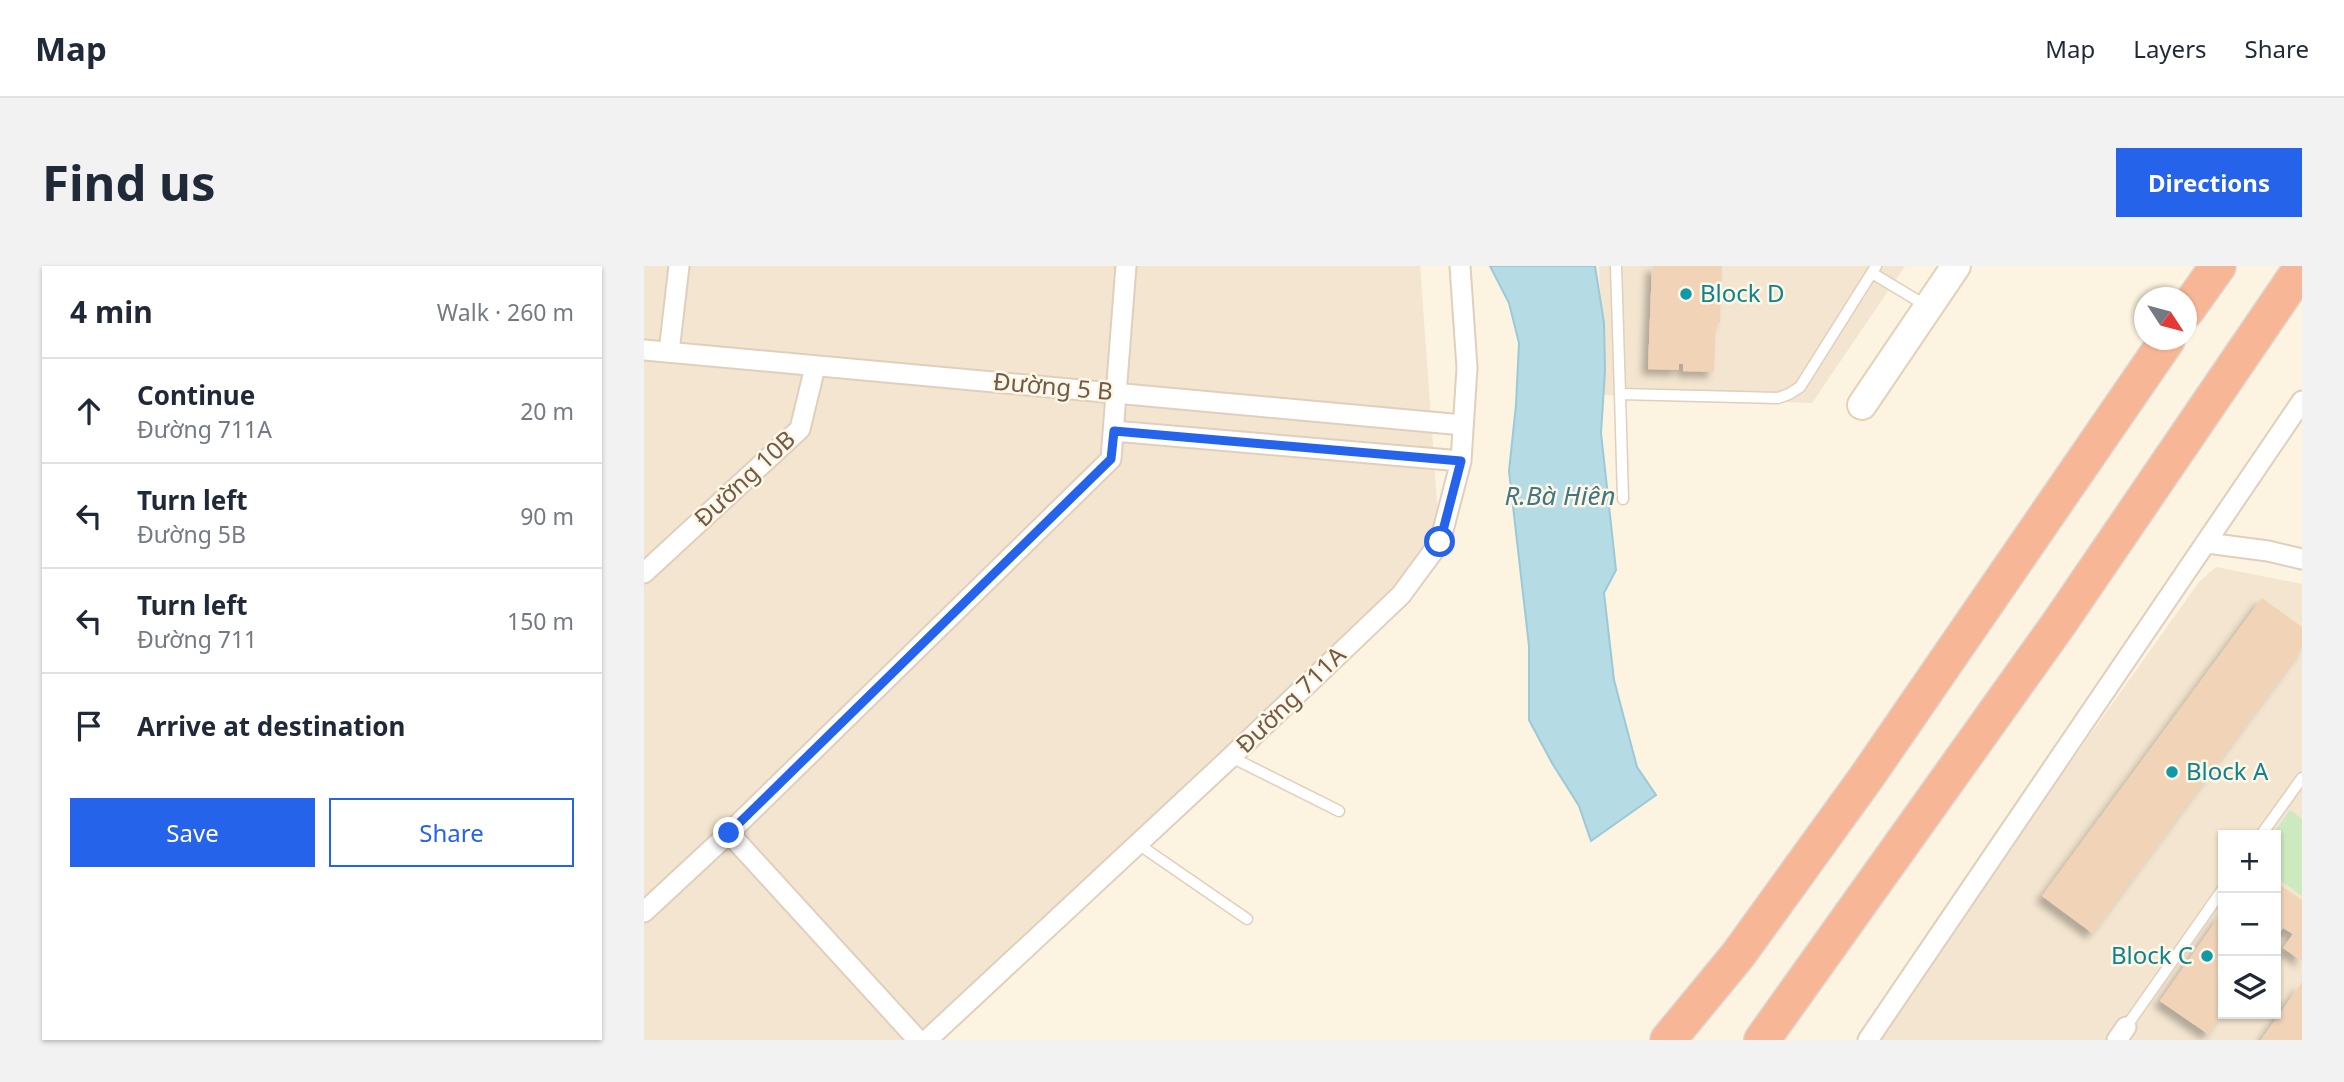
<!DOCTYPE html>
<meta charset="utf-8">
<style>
body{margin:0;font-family:"Noto Sans",sans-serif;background:#f2f2f3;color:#1f2937}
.controls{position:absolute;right:21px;bottom:21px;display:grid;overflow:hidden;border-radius:0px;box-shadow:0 2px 5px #0004}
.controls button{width:63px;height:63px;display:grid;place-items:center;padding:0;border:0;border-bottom:2px solid #e0e1e3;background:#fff;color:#1f2937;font:35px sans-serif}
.compass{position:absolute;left:1490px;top:21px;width:63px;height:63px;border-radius:50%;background:#fff;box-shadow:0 2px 5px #0004;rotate:126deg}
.stop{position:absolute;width:21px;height:21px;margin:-16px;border:5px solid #2563eb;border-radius:50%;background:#fff}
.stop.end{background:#2563eb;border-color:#fff;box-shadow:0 2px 7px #0008}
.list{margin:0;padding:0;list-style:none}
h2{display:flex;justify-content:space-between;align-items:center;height:91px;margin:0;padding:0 28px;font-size:30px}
h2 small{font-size:23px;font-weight:400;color:#747a83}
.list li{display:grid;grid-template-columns:46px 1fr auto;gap:21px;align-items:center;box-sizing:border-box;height:105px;padding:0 28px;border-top:2px solid #e0e1e3}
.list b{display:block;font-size:26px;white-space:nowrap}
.list p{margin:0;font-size:23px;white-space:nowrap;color:#747a83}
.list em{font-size:23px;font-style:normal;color:#747a83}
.actions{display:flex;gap:14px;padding:21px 28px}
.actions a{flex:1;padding:16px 0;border:2px solid #2563eb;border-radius:0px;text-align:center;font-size:24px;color:#2563eb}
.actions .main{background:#2563eb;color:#fff}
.icon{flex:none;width:38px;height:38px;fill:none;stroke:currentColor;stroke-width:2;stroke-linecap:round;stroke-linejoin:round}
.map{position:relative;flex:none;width:1658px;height:774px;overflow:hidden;border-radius:0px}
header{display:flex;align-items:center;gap:42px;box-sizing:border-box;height:98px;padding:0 35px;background:#fff;border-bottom:2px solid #e0e1e3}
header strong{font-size:33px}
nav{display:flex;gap:38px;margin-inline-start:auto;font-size:24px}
.intro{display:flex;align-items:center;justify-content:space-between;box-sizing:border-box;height:168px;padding:0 42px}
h1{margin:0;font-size:49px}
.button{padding:18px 32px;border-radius:0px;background:#2563eb;color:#fff;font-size:24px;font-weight:700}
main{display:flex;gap:42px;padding:0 42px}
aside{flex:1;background:#fff;border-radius:0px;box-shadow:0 2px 5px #0004}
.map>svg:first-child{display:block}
.residential{fill:#f3e5cf;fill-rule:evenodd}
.green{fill:#cde9bf}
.water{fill:#b5dbe5;stroke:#9bc9d7;stroke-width:2}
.building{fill:#f1d3b8;filter:url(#shadow)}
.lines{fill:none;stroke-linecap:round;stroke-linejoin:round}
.service-casing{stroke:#e0cfbc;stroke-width:13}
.minor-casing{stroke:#e0cfbc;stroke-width:23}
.secondary-casing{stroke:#e5d1ba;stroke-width:32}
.motorway-casing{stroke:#ddd7d3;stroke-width:38}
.service{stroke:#fff;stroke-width:10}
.minor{stroke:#fff;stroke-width:19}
.secondary{stroke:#fff;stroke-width:28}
.motorway{stroke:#f7b696;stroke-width:35}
.route{stroke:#2563eb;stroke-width:9}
.culture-dot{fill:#0f9aa8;stroke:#fff7e6;stroke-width:2.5}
.labels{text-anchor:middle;stroke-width:5;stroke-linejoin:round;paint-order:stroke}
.culture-label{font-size:24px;fill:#0d838f;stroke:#fff7e6;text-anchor:start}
.street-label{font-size:24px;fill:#725a48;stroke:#fff7e6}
.water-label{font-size:26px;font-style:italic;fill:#417686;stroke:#fff7e6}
</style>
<header>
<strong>Map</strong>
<nav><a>Map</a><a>Layers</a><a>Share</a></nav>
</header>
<div class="intro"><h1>Find us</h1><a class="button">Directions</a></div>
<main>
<aside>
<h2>4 min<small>Walk · 260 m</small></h2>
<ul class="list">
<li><svg class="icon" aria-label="ahead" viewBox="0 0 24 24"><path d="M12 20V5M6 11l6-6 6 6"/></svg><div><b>Continue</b><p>Đường 711A</p></div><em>20 m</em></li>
<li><svg class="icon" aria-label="left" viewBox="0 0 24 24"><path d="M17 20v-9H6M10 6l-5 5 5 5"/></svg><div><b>Turn left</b><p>Đường 5B</p></div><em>90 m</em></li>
<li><svg class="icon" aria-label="left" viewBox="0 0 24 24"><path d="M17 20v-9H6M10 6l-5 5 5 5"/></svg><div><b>Turn left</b><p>Đường 711</p></div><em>150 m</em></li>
<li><svg class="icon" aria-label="arrive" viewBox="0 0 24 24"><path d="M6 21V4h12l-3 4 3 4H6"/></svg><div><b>Arrive at destination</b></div></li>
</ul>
<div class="actions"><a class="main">Save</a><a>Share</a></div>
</aside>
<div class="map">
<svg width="1658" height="774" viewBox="0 0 1658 774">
<defs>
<filter id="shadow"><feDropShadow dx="-6" dy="6" stdDeviation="3.5" flood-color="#0004"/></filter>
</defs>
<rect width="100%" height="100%" fill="#fcf3e0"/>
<!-- residential -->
<path class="residential" d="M0,0H776L796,276L757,329L283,774H0Z
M955,0H1261L1168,137L959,129Z
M1572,301L1658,318V774H1234L1322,643L1555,316ZM1579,569H1632V748H1579Z"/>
<!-- green -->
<path class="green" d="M1646,544L1658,553V630L1632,611V569H1628Z"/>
<!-- water -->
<path class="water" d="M846,0H951L960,57L961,105L957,167L972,304L960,327L970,414L993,501L1012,529L947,575L935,540L908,497L885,454V380L865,205L872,139L875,77L865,37Z"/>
<!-- building -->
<path class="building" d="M1008,0H1078L1076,57H1072L1070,106L1039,105V98H1035V104L1004,103Z
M1618,332L1658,361V382L1448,667L1398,630Z
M1633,617L1658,634V695L1639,682L1649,668L1639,662L1632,673Z
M1579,645V746L1564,768L1516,735Z
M1658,716V774H1617Z"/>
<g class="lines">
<defs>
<path id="service" d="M972,0L976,128L1134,132L1145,128L1156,121L1232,0
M1228,7L1281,39
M976,128L979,233
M587,491L695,545
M1617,569L1658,512
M494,578L603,653
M1482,761L1579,623"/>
<path id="minor" d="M0,84L819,159
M25,86L35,0
M470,165L817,195
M1563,277L1624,285L1658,293
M0,307L156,163L171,101
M85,567L274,774
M0,646L85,567L467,193L482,0
M283,774L587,491L757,329L796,276L817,195L823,102L816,0
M1224,774L1658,135
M1473,774L1482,761"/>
<path id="secondary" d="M1218,139L1312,0"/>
<path id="motorway" d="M1542,45L1574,0
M1024,774L1094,689L1224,509L1523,74
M1118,774L1416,356L1658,1"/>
</defs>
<!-- service casing -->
<use href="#service" class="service-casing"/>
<!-- minor casing -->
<use href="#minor" class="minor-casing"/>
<!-- secondary casing -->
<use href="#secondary" class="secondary-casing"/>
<!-- motorway casing -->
<use href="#motorway" class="motorway-casing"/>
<!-- service -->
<use href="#service" class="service"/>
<!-- minor -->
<use href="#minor" class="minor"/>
<!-- secondary -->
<use href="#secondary" class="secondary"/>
<!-- motorway -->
<use href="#motorway" class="motorway"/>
</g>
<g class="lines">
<!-- route -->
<path class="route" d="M85,567L467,193L470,165L817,195L796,276"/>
</g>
<!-- markers -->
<g class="culture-dot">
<circle cx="1042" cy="28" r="7"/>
<circle cx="1528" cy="506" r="7"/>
<circle cx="1563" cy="690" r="7"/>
</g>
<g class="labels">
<!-- culture labels -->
<g class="culture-label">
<text x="1056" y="36">Block D</text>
<text x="1542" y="514">Block A</text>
<text x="1549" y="698" text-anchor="end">Block C</text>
</g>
<!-- street labels -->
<g class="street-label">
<text transform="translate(409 121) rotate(5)" y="8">Đường 5 B</text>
<text transform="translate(101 213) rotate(-43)" y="8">Đường 10B</text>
<text transform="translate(647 434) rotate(-44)" y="8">Đường 711A</text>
</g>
<!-- water labels -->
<g class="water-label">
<text x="916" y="239">R.Bà Hiên</text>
</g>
</g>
</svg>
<div class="controls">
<button>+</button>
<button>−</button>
<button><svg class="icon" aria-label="layers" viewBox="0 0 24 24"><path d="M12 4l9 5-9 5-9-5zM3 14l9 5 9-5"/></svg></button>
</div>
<svg class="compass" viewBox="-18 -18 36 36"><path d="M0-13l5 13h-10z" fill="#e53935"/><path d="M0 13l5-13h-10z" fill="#747a83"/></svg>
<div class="stop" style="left:796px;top:276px"></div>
<div class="stop end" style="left:85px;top:567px"></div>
</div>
</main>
